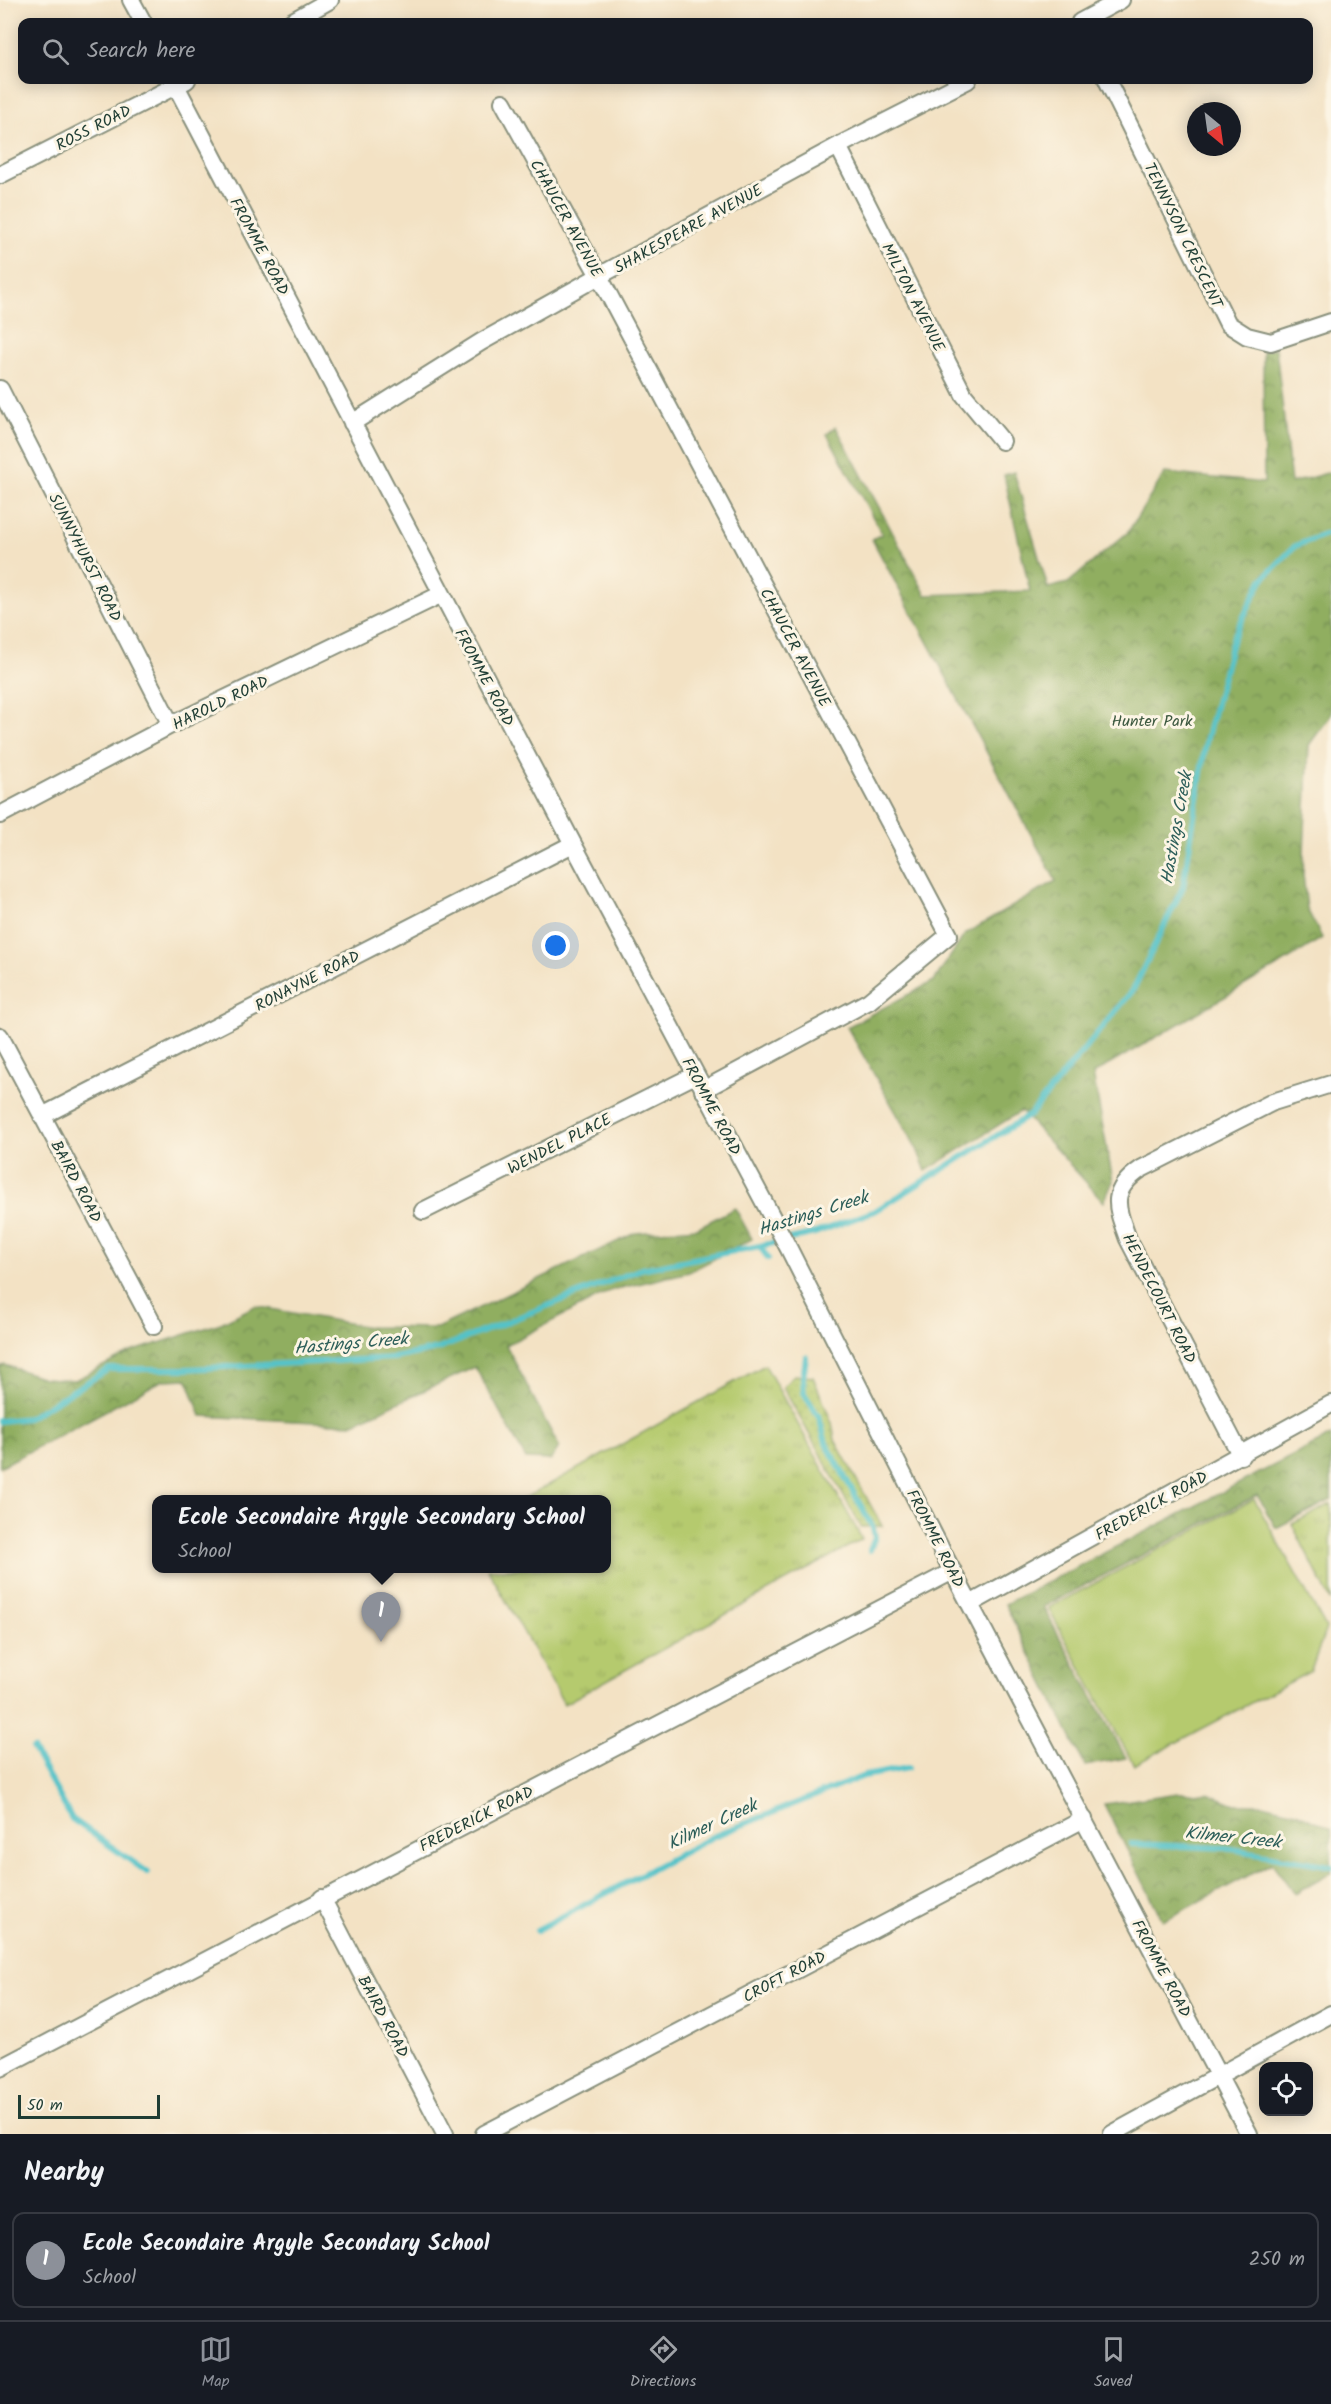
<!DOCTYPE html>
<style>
body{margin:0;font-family:Kalam,sans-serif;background:#242831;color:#f1f3f6}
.controls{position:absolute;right:18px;bottom:18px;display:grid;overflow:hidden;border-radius:12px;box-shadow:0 3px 15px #0003}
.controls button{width:54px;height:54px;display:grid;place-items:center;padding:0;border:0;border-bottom:2px solid #363941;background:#171b24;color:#f1f3f6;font:30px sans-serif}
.compass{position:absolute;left:1187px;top:102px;width:54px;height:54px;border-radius:50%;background:#171b24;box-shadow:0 3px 15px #0003;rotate:151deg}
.scale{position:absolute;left:18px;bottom:15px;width:142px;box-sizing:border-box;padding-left:6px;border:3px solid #1f3d34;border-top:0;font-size:16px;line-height:21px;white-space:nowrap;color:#1f3d34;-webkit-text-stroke:4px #fcf5e5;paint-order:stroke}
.you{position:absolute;left:556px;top:946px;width:21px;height:21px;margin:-15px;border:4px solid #fff;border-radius:50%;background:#1a73e8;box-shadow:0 0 0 9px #1a73e833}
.badge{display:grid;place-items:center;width:39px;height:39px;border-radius:50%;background:#8c9099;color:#fff;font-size:20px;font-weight:700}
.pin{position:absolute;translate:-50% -50px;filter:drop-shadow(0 2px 3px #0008)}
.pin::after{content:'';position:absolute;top:32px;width:21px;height:18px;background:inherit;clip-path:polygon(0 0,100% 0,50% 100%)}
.popup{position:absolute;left:152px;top:1495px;width:459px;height:78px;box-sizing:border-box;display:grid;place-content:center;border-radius:12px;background:#171b24;filter:drop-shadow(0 2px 4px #0005);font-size:20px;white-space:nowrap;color:#9ea1a6}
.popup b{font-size:22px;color:#f1f3f6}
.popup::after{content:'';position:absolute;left:50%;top:100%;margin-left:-12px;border:12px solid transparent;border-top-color:#171b24}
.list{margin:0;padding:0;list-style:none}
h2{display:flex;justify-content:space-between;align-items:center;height:78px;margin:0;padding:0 24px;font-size:26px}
h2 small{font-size:20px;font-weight:400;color:#9ea1a6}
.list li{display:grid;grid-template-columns:39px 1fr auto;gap:18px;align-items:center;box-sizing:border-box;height:96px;margin:0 12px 12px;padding:0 12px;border:2px solid #363941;border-radius:12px}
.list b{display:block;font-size:22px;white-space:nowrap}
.list p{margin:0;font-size:20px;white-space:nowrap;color:#9ea1a6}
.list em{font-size:20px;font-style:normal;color:#9ea1a6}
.icon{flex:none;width:33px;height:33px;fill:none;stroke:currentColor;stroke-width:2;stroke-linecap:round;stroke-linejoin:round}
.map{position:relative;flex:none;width:1331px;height:2134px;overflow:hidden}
.search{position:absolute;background:#171b24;box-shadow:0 3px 15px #0003;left:18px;right:18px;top:18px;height:66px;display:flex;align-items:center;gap:15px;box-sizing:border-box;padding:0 21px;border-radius:12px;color:#9ea1a6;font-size:22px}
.sheet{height:186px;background:#171b24}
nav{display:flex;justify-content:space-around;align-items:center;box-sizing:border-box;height:84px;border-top:2px solid #363941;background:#171b24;font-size:16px;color:#9ea1a6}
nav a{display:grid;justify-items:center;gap:3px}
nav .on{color:#8c9099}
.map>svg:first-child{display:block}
.grass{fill:url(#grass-dots);stroke:#6a8451;stroke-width:1.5}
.forest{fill:url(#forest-crowns);stroke:#58764a;stroke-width:1.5}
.park{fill:url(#park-tufts);stroke:#6a8451;stroke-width:1.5}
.garden{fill:#b5ca6e;stroke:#6a8451;stroke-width:1.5}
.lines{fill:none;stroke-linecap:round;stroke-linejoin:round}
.stream{stroke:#54c2c8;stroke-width:6}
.street-casing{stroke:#89907c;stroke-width:20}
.street{stroke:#fff;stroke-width:16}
.labels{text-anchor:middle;stroke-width:6;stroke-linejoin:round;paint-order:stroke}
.street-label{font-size:16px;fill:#1f3d34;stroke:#fcf5e5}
.park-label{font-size:16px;fill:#3d5940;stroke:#fcf5e5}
.water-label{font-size:18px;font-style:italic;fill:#2c5e59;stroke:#fcf5e5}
</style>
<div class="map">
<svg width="1331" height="2134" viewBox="0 0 1331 2134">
<defs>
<pattern id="grass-dots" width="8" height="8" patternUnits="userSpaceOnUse" patternTransform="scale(1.5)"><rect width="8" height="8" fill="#b5ca6e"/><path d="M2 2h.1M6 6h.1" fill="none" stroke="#9bae60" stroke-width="1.8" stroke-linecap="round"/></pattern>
<pattern id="forest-crowns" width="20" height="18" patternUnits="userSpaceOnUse" patternTransform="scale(1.5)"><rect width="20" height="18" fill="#90ae61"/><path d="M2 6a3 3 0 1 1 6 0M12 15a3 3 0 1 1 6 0" fill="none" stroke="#758f51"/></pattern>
<pattern id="park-tufts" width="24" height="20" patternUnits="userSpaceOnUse" patternTransform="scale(1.5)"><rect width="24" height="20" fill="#b5ca6e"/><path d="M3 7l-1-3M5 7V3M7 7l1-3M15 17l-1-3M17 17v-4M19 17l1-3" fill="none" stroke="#9bae60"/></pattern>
</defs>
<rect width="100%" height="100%" fill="#fcf5e5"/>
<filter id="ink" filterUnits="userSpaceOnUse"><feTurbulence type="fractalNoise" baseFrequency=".0167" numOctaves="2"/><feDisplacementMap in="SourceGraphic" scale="12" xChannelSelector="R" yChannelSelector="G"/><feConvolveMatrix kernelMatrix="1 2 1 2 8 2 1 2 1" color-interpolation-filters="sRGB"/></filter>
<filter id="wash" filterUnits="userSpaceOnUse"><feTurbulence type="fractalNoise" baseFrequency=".008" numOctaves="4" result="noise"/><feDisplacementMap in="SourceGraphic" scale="24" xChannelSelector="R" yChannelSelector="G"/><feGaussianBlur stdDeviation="1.35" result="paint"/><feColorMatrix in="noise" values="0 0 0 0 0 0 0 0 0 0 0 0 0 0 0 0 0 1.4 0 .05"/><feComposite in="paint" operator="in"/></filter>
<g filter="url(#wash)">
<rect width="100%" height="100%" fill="#f3e2c4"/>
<!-- grass -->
<path class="grass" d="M794,1375L813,1377L832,1423L835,1440L882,1526L861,1527L783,1387Z"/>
<!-- forest -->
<path class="forest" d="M1276,348L1291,483L1331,472V715L1309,745L1303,874L1307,909L1322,938L1286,961L1093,1074L1113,1181L1104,1202L1021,1111L926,1171L917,1149L847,1027L934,981L965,934L1056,881L872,539L882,534L827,434L836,427L926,595L1030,591L1004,475L1014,472L1048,588L1068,583L1128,532L1165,473L1264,483L1263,351Z
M735,1208L752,1239L689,1272L612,1290L506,1345L559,1447L551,1460L526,1459L475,1367L352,1424L201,1416L187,1379L163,1380L0,1467V1367L5,1365L44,1378L75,1380L131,1352L221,1323L255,1306L369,1327L437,1328L635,1233L697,1228Z
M1331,1436V1500L1276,1528L1257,1495L1043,1607L1126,1758L1085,1766L1005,1604Z
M1178,1793H1208L1235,1804H1263L1296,1812L1331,1828V1873L1295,1894L1272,1863L1163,1921L1104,1804Z"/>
<!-- park -->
<path class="park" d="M765,1365L862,1539L564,1704L488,1569L606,1568V1500L523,1499Z
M1331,1504V1601L1292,1524Z"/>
<!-- garden -->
<path class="garden" d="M1254,1499L1326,1628L1311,1671L1134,1765L1048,1608Z"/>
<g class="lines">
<!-- stream -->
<path class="stream" d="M760,1247L768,1258
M806,1357L803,1378L804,1393L819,1417L826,1443L873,1528L875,1537L870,1550
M0,1421L28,1418L109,1369H186L394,1358L438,1349L641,1269L765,1245L815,1233L875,1211L1030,1115L1133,990L1183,887L1206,741L1233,638L1262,580L1295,546L1331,532
M33,1749L72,1819L147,1872
M1131,1844L1226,1848L1331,1866
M537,1930L712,1837L864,1776L908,1768"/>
</g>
</g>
<g filter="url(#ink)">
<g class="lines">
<defs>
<path id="street" d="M131,0L143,22
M291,22L330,0
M1080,22L1121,0
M173,80L573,844L789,1249L943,1553L1249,2134
M1107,80L1228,324L1247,336L1271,342L1331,322
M503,102L599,276L949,935L869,1001L703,1090
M838,146L964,395L1002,441
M0,175L187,80
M0,389L171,725
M352,423L481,342L599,276L838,146L968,80
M0,815L171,725L442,594
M0,1036L154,1326
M42,1116L573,844
M423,1211L695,1075
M1241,1456L1128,1239C1116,1206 1109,1191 1141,1169L1273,1102L1331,1084
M970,1604L1331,1404
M322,1898L445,2134
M0,2068L953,1571
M484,2134L1084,1819
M1112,2134L1331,2014"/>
</defs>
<!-- street casing -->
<use href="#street" class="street-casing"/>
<!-- street -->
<use href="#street" class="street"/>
</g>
</g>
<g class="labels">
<!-- street labels -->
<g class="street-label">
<text transform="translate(93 127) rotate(-27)" y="6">ROSS ROAD</text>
<text transform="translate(567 218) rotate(61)" y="6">CHAUCER AVENUE</text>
<text transform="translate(688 228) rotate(-29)" y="6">SHAKESPEARE AVENUE</text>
<text transform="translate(1184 235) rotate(64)" y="6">TENNYSON CRESCENT</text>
<text transform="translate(260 246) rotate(62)" y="6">FROMME ROAD</text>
<text transform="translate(914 297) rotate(63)" y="6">MILTON AVENUE</text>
<text transform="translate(86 557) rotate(63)" y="6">SUNNYHURST ROAD</text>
<text transform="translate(796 647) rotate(62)" y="6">CHAUCER AVENUE</text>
<text transform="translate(485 677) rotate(62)" y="6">FROMME ROAD</text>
<text transform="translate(220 702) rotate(-26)" y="6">HAROLD ROAD</text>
<text transform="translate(307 980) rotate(-27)" y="6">RONAYNE ROAD</text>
<text transform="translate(712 1106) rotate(62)" y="6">FROMME ROAD</text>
<text transform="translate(559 1143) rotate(-27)" y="6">WENDEL PLACE</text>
<text transform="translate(77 1181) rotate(62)" y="6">BAIRD ROAD</text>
<text transform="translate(1160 1298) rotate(63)" y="6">HENDECOURT ROAD</text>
<text transform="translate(1151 1505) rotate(-29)" y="6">FREDERICK ROAD</text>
<text transform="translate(936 1538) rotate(63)" y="6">FROMME ROAD</text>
<text transform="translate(476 1818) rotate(-27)" y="6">FREDERICK ROAD</text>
<text transform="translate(1162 1968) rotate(62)" y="6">FROMME ROAD</text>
<text transform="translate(784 1976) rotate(-28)" y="6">CROFT ROAD</text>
<text transform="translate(384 2016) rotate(62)" y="6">BAIRD ROAD</text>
</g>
<!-- park labels -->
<g class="park-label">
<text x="1152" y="726">Hunter Park</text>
</g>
<!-- water labels -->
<g class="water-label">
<text transform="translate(1176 828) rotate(-80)" y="6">Hastings Creek</text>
<text transform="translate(813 1213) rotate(-17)" y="6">Hastings Creek</text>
<text transform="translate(351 1343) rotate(-5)" y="6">Hastings Creek</text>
<text transform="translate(712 1824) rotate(-25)" y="6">Kilmer Creek</text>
<text transform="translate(1233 1837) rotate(6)" y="6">Kilmer Creek</text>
</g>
</g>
</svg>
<div class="controls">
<button><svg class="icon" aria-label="locate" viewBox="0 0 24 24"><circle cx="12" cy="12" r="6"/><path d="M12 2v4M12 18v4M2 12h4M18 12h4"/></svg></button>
</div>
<svg class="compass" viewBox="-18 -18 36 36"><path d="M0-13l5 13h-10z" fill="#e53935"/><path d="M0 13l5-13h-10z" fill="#9ea1a6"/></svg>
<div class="scale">50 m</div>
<div class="you"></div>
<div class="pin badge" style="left:381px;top:1642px">1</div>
<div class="popup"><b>Ecole Secondaire Argyle Secondary School</b>School</div>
<div class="search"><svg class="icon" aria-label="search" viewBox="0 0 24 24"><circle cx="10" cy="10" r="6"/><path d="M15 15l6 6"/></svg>Search here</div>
</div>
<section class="sheet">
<h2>Nearby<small></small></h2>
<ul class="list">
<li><span class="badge">1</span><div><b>Ecole Secondaire Argyle Secondary School</b><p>School</p></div><em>250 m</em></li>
</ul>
</section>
<nav>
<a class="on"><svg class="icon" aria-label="map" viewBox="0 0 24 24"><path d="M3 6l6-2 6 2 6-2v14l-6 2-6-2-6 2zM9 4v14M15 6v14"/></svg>Map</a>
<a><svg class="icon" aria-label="directions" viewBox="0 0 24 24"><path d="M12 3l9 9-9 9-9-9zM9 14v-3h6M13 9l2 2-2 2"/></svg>Directions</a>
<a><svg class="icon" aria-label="saved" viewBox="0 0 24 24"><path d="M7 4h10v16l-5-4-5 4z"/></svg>Saved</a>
</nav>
